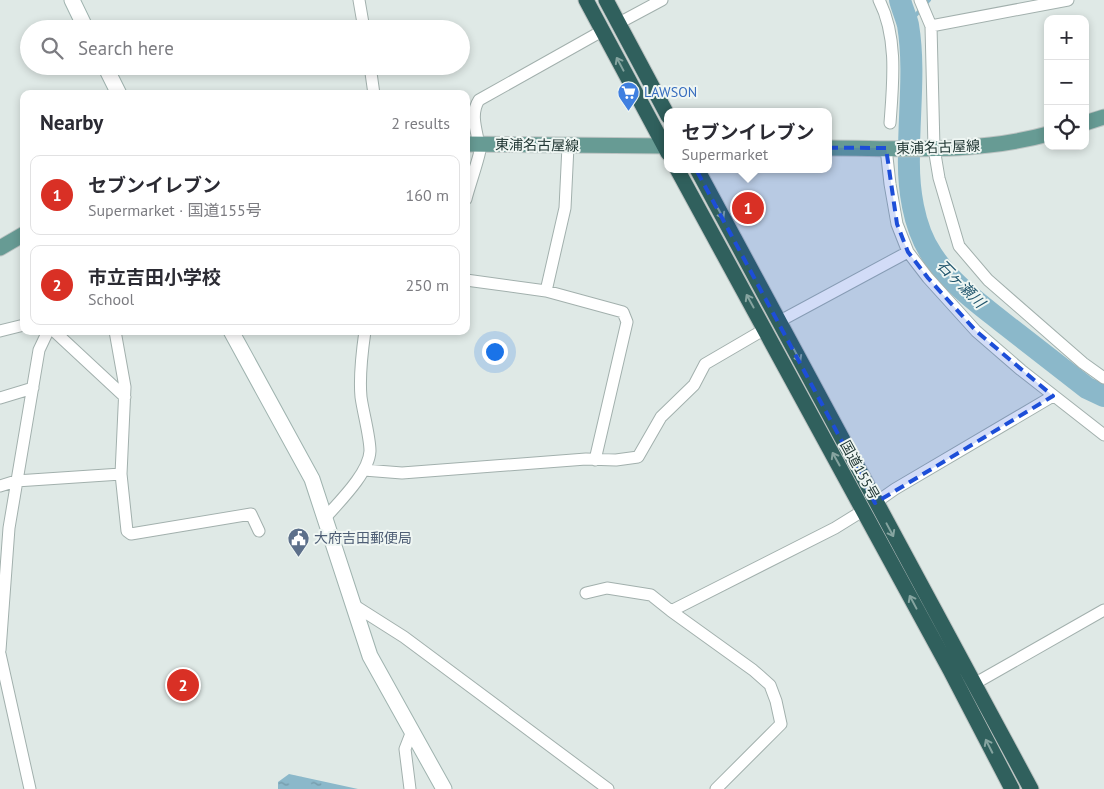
<!DOCTYPE html>
<meta charset="utf-8">
<style>
body{margin:0;font-family:"PT Sans","Noto Sans JP",sans-serif;background:#f2f2f3;color:#2b2b33}
.controls{position:absolute;right:15px;top:15px;display:grid;overflow:hidden;border-radius:10px;box-shadow:0 2px 8px #0003}
.controls button{width:45px;height:45px;display:grid;place-items:center;padding:0;border:0;border-bottom:1px solid #e1e1e2;background:#fff;color:#2b2b33;font:25px sans-serif}
.you{position:absolute;left:494px;top:351px;width:18px;height:18px;margin:-12px;border:4px solid #fff;border-radius:50%;background:#1a73e8;box-shadow:0 0 0 8px #1a73e833}
.badge{display:grid;place-items:center;width:32px;height:32px;border-radius:50%;background:#d93025;color:#fff;font-size:16px;font-weight:700}
.pin{position:absolute;translate:-50% -50%;border:2px solid #fff;box-shadow:0 1px 5px #0006}
.popup{position:absolute;left:664px;top:108px;width:168px;height:65px;box-sizing:border-box;display:grid;place-content:center;border-radius:10px;background:#fff;filter:drop-shadow(0 1px 4px #0005);font-size:16px;white-space:nowrap;color:#7c7c81}
.popup b{font-size:19px;color:#2b2b33}
.popup::after{content:'';position:absolute;left:50%;top:100%;margin-left:-10px;border:10px solid transparent;border-top-color:#fff}
.list{margin:0;padding:0;list-style:none}
h2{display:flex;justify-content:space-between;align-items:center;height:65px;margin:0;padding:0 20px;font-size:21px}
h2 small{font-size:16px;font-weight:400;color:#7c7c81}
.list li{display:grid;grid-template-columns:32px 1fr auto;gap:15px;align-items:center;box-sizing:border-box;height:80px;margin:0 10px 10px;padding:0 10px;border:1px solid #e1e1e2;border-radius:10px}
.list b{display:block;font-size:19px;white-space:nowrap}
.list p{margin:0;font-size:16px;white-space:nowrap;color:#7c7c81}
.list em{font-size:16px;font-style:normal;color:#7c7c81}
.icon{flex:none;width:28px;height:28px;fill:none;stroke:currentColor;stroke-width:2;stroke-linecap:round;stroke-linejoin:round}
.map{position:relative;flex:none;width:1104px;height:789px;overflow:hidden}
.search{position:absolute;background:#fff;box-shadow:0 2px 8px #0003;left:20px;top:20px;width:450px;height:55px;display:flex;align-items:center;gap:12px;box-sizing:border-box;padding:0 18px;border-radius:28px;color:#7c7c81;font-size:19px}
.panel{position:absolute;background:#fff;box-shadow:0 2px 8px #0003;left:20px;top:90px;width:450px;height:245px;border-radius:10px}
.map>svg:first-child{display:block}
.water{fill:url(#water-ripples)}
.lines{fill:none;stroke-linecap:round;stroke-linejoin:round}
.stream{stroke:#8bb8ca;stroke-width:4}
.river{stroke:#8bb8ca;stroke-width:22}
.street-casing{stroke:#a2b0ad;stroke-width:13}
.secondary-casing{stroke:#9fb3af;stroke-width:17}
.primary-casing{stroke:#bcc3c2;stroke-width:17}
.highway-casing{stroke:#bcc3c2;stroke-width:17}
.street{stroke:#fff;stroke-width:11}
.secondary{stroke:#fff;stroke-width:15}
.primary{stroke:#679b94;stroke-width:15}
.highway{stroke:#30605d;stroke-width:15}
.oneway{stroke:#86a4a0}
.marked{fill:#1d4ed8;fill-opacity:0.2;stroke:#1d4ed8;stroke-width:4;stroke-dasharray:10 6;stroke-linejoin:round}
.labels{text-anchor:middle;stroke-width:4;stroke-linejoin:round;paint-order:stroke}
.shop-label{font-size:14px;fill:#366cbe;stroke:#eff6f3;text-anchor:start}
.street-label{font-size:14px;fill:#213734;stroke:#eff6f3}
.service-label{font-size:14px;fill:#4e5e75;stroke:#eff6f3;text-anchor:start}
.water-label{font-size:15px;font-style:italic;fill:#21566d;stroke:#eff6f3}
</style>
<div class="map">
<svg width="1104" height="789" viewBox="0 0 1104 789">
<defs>
<pattern id="water-ripples" width="26" height="14" patternUnits="userSpaceOnUse" patternTransform="scale(1.25)"><rect width="26" height="14" fill="#8bb8ca"/><path d="M2 4q2-2 4 0t4 0M15 11q2-2 4 0t4 0" fill="none" stroke="#7196a5"/></pattern>
</defs>
<rect width="100%" height="100%" fill="#dfe9e6"/>
<!-- water -->
<path class="water" d="M289,774L358,789H278V782Z"/>
<g class="lines">
<!-- stream -->
<path class="stream" d="M908,24L929,0"/>
<!-- river -->
<path class="river" d="M900,0C902,8 906,17 908,25C915,67 909,111 909,154C908,187 913,227 932,255C951,284 980,304 1006,325C1033,346 1060,367 1087,388L1104,396"/>
<defs>
<path id="street" d="M359,0L364,29
M879,0C898,37 893,83 890,123
M920,0L931,26L934,148L939,178L959,246L988,280L1083,363L1104,378
M619,23L662,0
M931,26L1068,0
M370,66L374,94
M886,148L890,184L897,224L908,252L928,278L976,331L1021,370L1104,435
M466,199C468,190 480,155 480,150C478,134 469,115 479,100L602,31
M466,280L546,291L623,312L627,322L595,460
M546,291L565,208L568,146
M780,321L908,252
M0,331L24,325
M54,331L125,397
M115,331L125,387L121,474L127,531L131,534L251,514L259,531
M0,398L33,388
M364,470L402,473L586,459L616,460L638,457L661,417L694,385L705,364L765,329
M0,486L16,481L121,474
M875,503L895,489L1053,396
M325,518C339,502 369,473 370,451C370,437 363,412 361,397C359,376 362,352 365,331
M586,593L607,588L651,595L671,611L753,670L770,685L776,701L781,724L716,789
M352,604L404,637L608,789
M671,611L835,528L864,510
M0,650L9,528L39,350L48,331
M0,654L30,789
M974,684L1104,610
M410,789L405,749L412,731"/>
<path id="secondary" d="M72,0L86,29
M105,66L119,94
M231,331L312,479L370,656L444,789"/>
<path id="primary" d="M1085,123L1104,117
M466,144L668,146
M828,148C901,148 976,154 1048,134
M0,248L24,234"/>
<path id="highway" d="M586,0L668,153
M606,0L668,116
M677,169L950,670L1012,789
M697,169L1031,789"/>
</defs>
<!-- street casing -->
<use href="#street" class="street-casing"/>
<!-- secondary casing -->
<use href="#secondary" class="secondary-casing"/>
<!-- primary casing -->
<use href="#primary" class="primary-casing"/>
<!-- highway casing -->
<use href="#highway" class="highway-casing"/>
<!-- street -->
<use href="#street" class="street"/>
<!-- secondary -->
<use href="#secondary" class="secondary"/>
<!-- primary -->
<use href="#primary" class="primary"/>
<!-- highway -->
<use href="#highway" class="highway"/>
</g>
<!-- one-way arrows -->
<defs><path id="oneway-shaft" d="M-6 0H5M1.5-3L5.5 0L1.5 3" fill="none" stroke-width="1.6" stroke-linecap="round" stroke-linejoin="round" transform="scale(1.25)"/></defs>
<g class="oneway">
<use href="#oneway-shaft" transform="translate(620 64) rotate(-118)"/>
<use href="#oneway-shaft" transform="translate(720 212) rotate(61)"/>
<use href="#oneway-shaft" transform="translate(750 301) rotate(-119)"/>
<use href="#oneway-shaft" transform="translate(797 355) rotate(62)"/>
<use href="#oneway-shaft" transform="translate(836 459) rotate(-119)"/>
<use href="#oneway-shaft" transform="translate(890 530) rotate(62)"/>
<use href="#oneway-shaft" transform="translate(913 602) rotate(-118)"/>
<use href="#oneway-shaft" transform="translate(989 746) rotate(-117)"/>
</g>
<!-- marked area -->
<path class="marked" d="M684,147L886,148L897,224L908,252L928,278L976,331L1053,396L875,503Z"/>
<!-- icons -->
<defs>
<symbol id="supermarket-pin" viewBox="-11 -11 22 30"><path d="M0 17L-7.5 6A9.5 9.5 0 1 1 7.5 6Z" fill="#3f7fe0" stroke="#eff6f3"/><path d="M-6-5.5h2.5l.6 2H6L4.5 2H-2.5L-4.4-4H-6ZM-1.5 3.2a1.3 1.3 0 1 0 .1 0ZM3 3.2a1.3 1.3 0 1 0 .1 0Z" fill="#fff"/></symbol>
<symbol id="civic-pin" viewBox="-11 -11 22 30"><path d="M0 17L-7.5 6A9.5 9.5 0 1 1 7.5 6Z" fill="#5c6f8a" stroke="#eff6f3"/><path d="M-.6-6.5H3V-4.5H.6V-3L4-1V1h2V6H-6V1h2V-1L-.6-3ZM-1.2 2.5V6h2.4V2.5Z" fill="#fff"/></symbol>
</defs>
<g fill-rule="evenodd">
<use href="#supermarket-pin" x="616" y="80" width="25" height="34"/>
<use href="#civic-pin" x="286" y="526" width="25" height="34"/>
</g>
<g class="labels">
<!-- shop labels -->
<g class="shop-label">
<text x="644" y="97">LAWSON</text>
</g>
<!-- street labels -->
<g class="street-label">
<text transform="translate(537 145) rotate(1)" y="5">東浦名古屋線</text>
<text transform="translate(938 147) rotate(-2)" y="5">東浦名古屋線</text>
<text transform="translate(860 470) rotate(61)" y="5">国道155号</text>
</g>
<!-- service labels -->
<g class="service-label">
<text x="314" y="543">大府吉田郵便局</text>
</g>
<!-- water labels -->
<g class="water-label">
<text transform="translate(961 284) rotate(45)" y="5">石ヶ瀬川</text>
</g>
</g>
</svg>
<div class="controls">
<button>+</button>
<button>−</button>
<button><svg class="icon" aria-label="locate" viewBox="0 0 24 24"><circle cx="12" cy="12" r="6"/><path d="M12 2v4M12 18v4M2 12h4M18 12h4"/></svg></button>
</div>
<div class="you"></div>
<div class="pin badge" style="left:748px;top:208px">1</div>
<div class="popup"><b>セブンイレブン</b>Supermarket</div>
<div class="pin badge" style="left:183px;top:685px">2</div>
<div class="search"><svg class="icon" aria-label="search" viewBox="0 0 24 24"><circle cx="10" cy="10" r="6"/><path d="M15 15l6 6"/></svg>Search here</div>
<section class="panel">
<h2>Nearby<small>2 results</small></h2>
<ul class="list">
<li><span class="badge">1</span><div><b>セブンイレブン</b><p>Supermarket · 国道155号</p></div><em>160 m</em></li>
<li><span class="badge">2</span><div><b>市立吉田小学校</b><p>School</p></div><em>250 m</em></li>
</ul>
</section>
</div>
